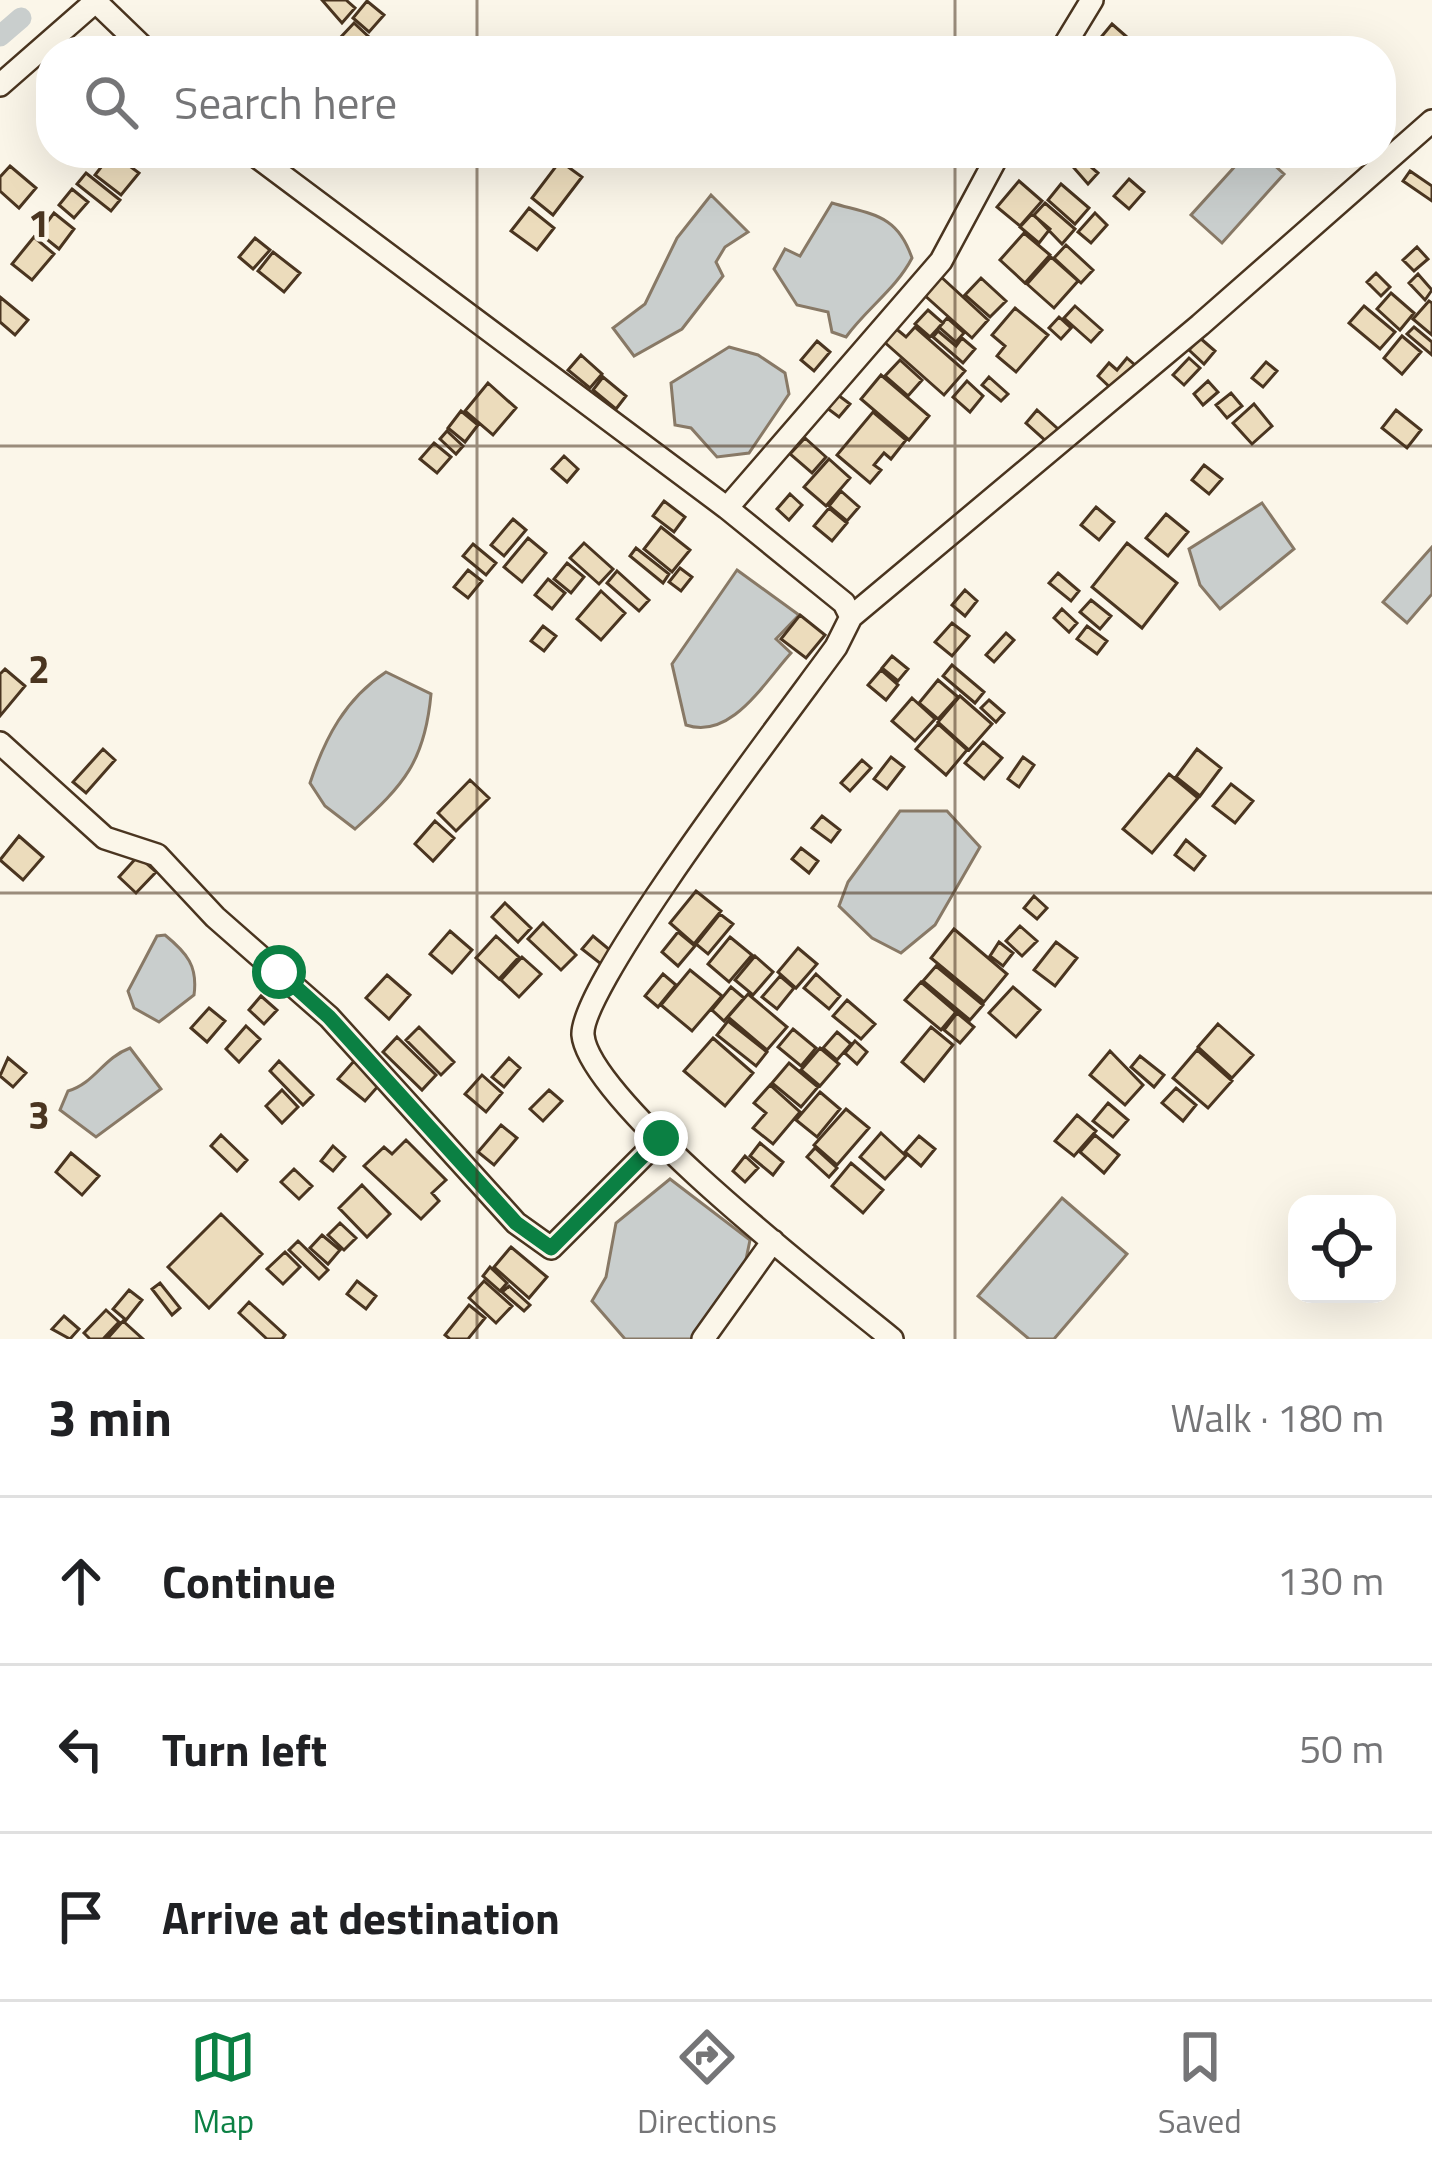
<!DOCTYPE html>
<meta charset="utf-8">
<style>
body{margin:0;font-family:"Titillium Web",sans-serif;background:#f2f2f2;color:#202124}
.controls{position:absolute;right:36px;bottom:36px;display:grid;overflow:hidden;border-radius:24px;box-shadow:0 12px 48px #0002}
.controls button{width:108px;height:108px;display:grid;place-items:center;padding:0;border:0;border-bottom:3px solid #e0e0e0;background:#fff;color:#202124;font:60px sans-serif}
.stop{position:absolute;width:36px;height:36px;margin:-27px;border:9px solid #0b8043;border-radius:50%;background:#fff}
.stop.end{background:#0b8043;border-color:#fff;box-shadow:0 3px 12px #0008}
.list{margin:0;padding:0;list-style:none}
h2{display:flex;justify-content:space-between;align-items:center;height:156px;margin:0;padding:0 48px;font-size:51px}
h2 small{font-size:39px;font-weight:400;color:#757577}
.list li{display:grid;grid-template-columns:78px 1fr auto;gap:36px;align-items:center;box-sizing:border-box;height:168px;padding:0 48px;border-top:3px solid #e0e0e0}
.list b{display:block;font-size:45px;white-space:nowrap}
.list em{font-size:39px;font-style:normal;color:#757577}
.icon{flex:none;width:66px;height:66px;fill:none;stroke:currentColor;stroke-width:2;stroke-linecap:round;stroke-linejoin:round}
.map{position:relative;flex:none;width:1432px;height:1339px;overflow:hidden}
.search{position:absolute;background:#fff;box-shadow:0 12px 48px #0002;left:36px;right:36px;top:36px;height:132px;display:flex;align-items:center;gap:30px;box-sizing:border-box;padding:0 42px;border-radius:48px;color:#757577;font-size:45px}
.sheet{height:660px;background:#fff}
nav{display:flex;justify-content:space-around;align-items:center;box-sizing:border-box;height:168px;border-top:3px solid #e0e0e0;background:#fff;font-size:33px;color:#757577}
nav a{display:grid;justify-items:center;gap:6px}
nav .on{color:#0b8043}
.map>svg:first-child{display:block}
.water{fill:#c9cecd;stroke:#887966;stroke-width:3}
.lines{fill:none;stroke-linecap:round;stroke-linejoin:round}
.canal{stroke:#c9cecd;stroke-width:21}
.building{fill:#ecdcbc;stroke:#4a3520;stroke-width:3}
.minor-casing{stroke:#4a3520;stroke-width:26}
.minor{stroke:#fbf6e9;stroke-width:21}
.route{stroke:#0b8043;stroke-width:15}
.grid{fill:none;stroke:#4a3520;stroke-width:3;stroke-opacity:0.55}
.grid-label{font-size:39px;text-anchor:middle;font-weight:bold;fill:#4a3520;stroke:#fbf6e9;stroke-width:9;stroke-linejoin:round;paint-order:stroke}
</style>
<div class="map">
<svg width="1432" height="1339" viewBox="0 0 1432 1339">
<rect width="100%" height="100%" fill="#fbf6e9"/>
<!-- water -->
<path class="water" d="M1247,153H1261L1284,174L1222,243L1191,215Z
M711,195L748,232L725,247L716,262L723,276L682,329L634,356L613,328L645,304L677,238Z
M832,203C873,215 897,214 912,258C896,289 867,308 846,337L832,332L828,312L797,305L774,269L785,249L800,256Z
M729,347L758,355L785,373L789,394L749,453L717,457L691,428L675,425L671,383Z
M1262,503L1294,549L1220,609L1200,585L1189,549Z
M1432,547V594L1407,623L1383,602Z
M737,570L799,615L776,639L791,653C763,684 731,740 686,725L672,664Z
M386,672L431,694C425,761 404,785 355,829L325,806L310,783C325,738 345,699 386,672Z
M900,811H947L980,847L935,925L901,953L872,938L839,906L848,882Z
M165,935C187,953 198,966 194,995L159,1022L134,1008L128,991L157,936Z
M130,1048L161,1089L96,1137L60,1110L68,1091C95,1083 103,1058 130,1048Z
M670,1179L750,1240L744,1269L691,1339H625L592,1301L606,1277L616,1223Z
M1062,1198L1127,1254L1054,1339H1029L978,1296Z"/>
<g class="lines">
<!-- canal -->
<path class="canal" d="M0,36L21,18"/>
</g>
<!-- building -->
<path class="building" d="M322,0H346L355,8L342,23Z
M367,1L384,15L369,32L353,18Z
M354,23L384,51H354L340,38Z
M1112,24L1143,51H1120L1102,36Z
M112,153L139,173L121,195L95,175Z
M1061,153H1075L1098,173L1088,184Z
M560,161L582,177L553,215L532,198Z
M10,166L36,188L19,208L0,191V177Z
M1410,171L1432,186V201L1403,181Z
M86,173L120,200L111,211L77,184Z
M1129,179L1144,192L1129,209L1114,196Z
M1019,181L1042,201L1020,226L997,207Z
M1061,184L1089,208L1075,224L1048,200Z
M72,189L88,202L74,218L59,205Z
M1045,203L1075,229L1062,244L1034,215Z
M529,208L554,228L537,250L511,231Z
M54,213L74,229L59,249L39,233Z
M1095,213L1107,225L1091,243L1078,232Z
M1032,214L1050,229L1039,243L1020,227Z
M1024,233L1050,255L1025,283L1000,260Z
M34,237L54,254L32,280L12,264Z
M255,238L270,250L253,269L239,257Z
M1066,245L1093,270L1081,283L1054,258Z
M1417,247L1428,259L1414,271L1403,260Z
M273,252L300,273L284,292L258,271Z
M1051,257L1078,281L1054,308L1027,284Z
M1376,273L1390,287L1381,296L1367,282Z
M1418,274L1432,290L1425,300L1409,283Z
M939,275L988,320L972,338L922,293Z
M981,278L1006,301L990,317L965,295Z
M1391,293L1414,313L1400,330L1377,309Z
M0,297L28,320L15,335L0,322Z
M1429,301L1432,303V335L1413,319Z
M1075,306L1102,330L1091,342L1064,318Z
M1364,306L1395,332L1380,349L1349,323Z
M1015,308L1048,335L1016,372L997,356L1005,346L992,335Z
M928,310L943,323L930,337L915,324Z
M1059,317L1071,328L1061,339L1049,328Z
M947,318L964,333L956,342L939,327Z
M894,327L906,337L915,327L965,371L944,395L882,340Z
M1414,327L1432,342V355L1407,334Z
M938,331L956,346L962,338L975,349L963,363L933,337Z
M1402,336L1421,352L1402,374L1384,358Z
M1200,338L1215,351L1204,364L1189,350Z
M817,341L830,352L814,371L801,360Z
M581,355L602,374L590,388L568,370Z
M1127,358L1136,366L1114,391L1098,376L1109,363L1117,370Z
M1189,358L1200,368L1184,385L1173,375Z
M900,360L922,380L908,396L885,376Z
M1266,362L1277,371L1263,387L1252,378Z
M881,375L929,416L909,440L861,399Z
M603,377L626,396L616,409L593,390Z
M989,377L1008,394L1001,401L982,385Z
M967,381L983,396L970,412L953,397Z
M1208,381L1218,392L1203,405L1194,394Z
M488,383L516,408L493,435L465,411Z
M1231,393L1242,406L1227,418L1216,405Z
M838,395L850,404L839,417L827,408Z
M1254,404L1272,426L1252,444L1233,423Z
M1037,410L1068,438L1057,451L1026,423Z
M1396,410L1421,430L1407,448L1382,428Z
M461,411L478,425L465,442L448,428Z
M873,412L906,440L891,459L884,453L874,465L881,470L870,483L837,455Z
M447,431L463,446L456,454L440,439Z
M805,438L826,457L812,473L790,454Z
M434,443L451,457L437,473L420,459Z
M564,456L578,469L567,482L552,469Z
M829,459L850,478L826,506L804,487Z
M1204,465L1222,479L1209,494L1192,480Z
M841,491L859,507L847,521L829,506Z
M790,494L802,505L789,520L777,509Z
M664,501L685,517L674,532L653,516Z
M1096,507L1114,522L1099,540L1081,525Z
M829,508L847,523L832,541L814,526Z
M1166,514L1188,532L1168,556L1146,538Z
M513,519L526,530L504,556L491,545Z
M661,527L690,550L672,572L644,549Z
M528,538L546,553L522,582L504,567Z
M584,543L613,569L599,584L570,558Z
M1127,543L1177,583L1142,628L1092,587Z
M473,544L496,563L486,575L463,556Z
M636,548L669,574L663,583L630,556Z
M567,563L584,577L571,593L554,579Z
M680,568L692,577L681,591L669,582Z
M468,570L482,581L468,598L454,587Z
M617,571L649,600L639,611L607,583Z
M1058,573L1079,591L1071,601L1049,583Z
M548,579L565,593L552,609L535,595Z
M965,590L977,601L965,616L952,605Z
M601,591L625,613L601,640L577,619Z
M1091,600L1111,616L1100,629L1080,612Z
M1062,609L1077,623L1069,632L1054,618Z
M800,615L825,635L806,658L781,639Z
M952,623L969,636L952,656L935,642Z
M543,626L556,636L544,651L531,641Z
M1087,626L1107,641L1097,654L1077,639Z
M1006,633L1014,640L994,662L986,655Z
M892,656L908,669L898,681L882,668Z
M952,665L984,692L975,703L943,676Z
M5,669L25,686L0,716V674Z
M881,670L898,685L886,700L868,685Z
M938,680L958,697L938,719L919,703Z
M960,696L992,724L969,750L938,722Z
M912,698L935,719L915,741L892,721Z
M989,700L1004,713L996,722L981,708Z
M938,724L967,750L946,775L916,749Z
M983,742L1002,758L984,779L965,763Z
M103,749L115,760L86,793L73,782Z
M1197,749L1221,768L1200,796L1176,777Z
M891,757L904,767L887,789L874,779Z
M1023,757L1034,765L1019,787L1008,779Z
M862,760L871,768L850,791L841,783Z
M1169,774L1198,798L1152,853L1123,829Z
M470,780L489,798L456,831L438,813Z
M1231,784L1253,801L1235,823L1213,806Z
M822,816L840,830L831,842L812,828Z
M435,821L454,838L433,861L415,844Z
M19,836L43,857L23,880L0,860Z
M1186,840L1205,856L1194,870L1175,855Z
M801,848L818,861L809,873L792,859Z
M138,856L156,872L136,893L119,877Z
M696,891L721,911L694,944L670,923Z
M1034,896L1047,908L1037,919L1024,908Z
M505,903L531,928L518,942L492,917Z
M720,914L733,924L708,954L696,944Z
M543,923L576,955L561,970L528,939Z
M1020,926L1037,941L1022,956L1006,941Z
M954,929L1007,974L984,1002L931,958Z
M450,931L472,950L452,973L430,954Z
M678,932L695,946L678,966L662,952Z
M496,936L519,957L499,979L476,958Z
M593,936L611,951L601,964L582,949Z
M730,937L752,955L729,982L708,964Z
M999,942L1013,953L1003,966L990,956Z
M1056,942L1077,958L1055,986L1034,970Z
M798,948L817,964L796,988L778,972Z
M755,956L773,972L753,995L735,980Z
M522,957L541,974L519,997L501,980Z
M936,966L983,1005L970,1020L923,981Z
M690,970L722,996L692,1031L661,1005Z
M663,974L676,985L658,1007L645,996Z
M816,974L840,996L829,1009L804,988Z
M387,975L410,995L389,1019L366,998Z
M780,976L794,988L777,1009L762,997Z
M921,982L956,1012L941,1030L905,1000Z
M731,987L744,998L724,1021L712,1010Z
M1013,987L1040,1010L1016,1037L989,1013Z
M748,994L787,1027L767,1050L728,1017Z
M261,996L277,1010L264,1024L249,1010Z
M847,1000L875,1024L861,1039L833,1016Z
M209,1008L225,1021L207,1042L191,1028Z
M957,1013L974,1027L960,1043L944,1030Z
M728,1021L767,1052L756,1066L717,1035Z
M1218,1024L1253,1055L1232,1078L1198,1047Z
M246,1026L260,1039L239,1062L226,1049Z
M419,1027L454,1062L441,1075L406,1040Z
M931,1027L953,1045L924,1081L902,1062Z
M793,1029L816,1048L801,1066L778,1047Z
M837,1032L851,1044L837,1060L823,1048Z
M397,1037L436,1075L422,1090L383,1052Z
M713,1038L753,1073L725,1106L684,1071Z
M855,1041L867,1052L857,1064L845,1053Z
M820,1048L839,1064L820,1086L801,1070Z
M1197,1050L1232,1081L1208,1108L1173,1078Z
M1110,1051L1143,1085L1125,1105L1090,1075Z
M1140,1056L1164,1075L1154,1087L1131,1067Z
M8,1058L26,1073L13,1087L0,1076Z
M509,1058L520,1068L504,1087L492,1077Z
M279,1061L313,1095L303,1105L270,1071Z
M354,1061L380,1084L365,1101L338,1079Z
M789,1063L818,1087L801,1107L772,1083Z
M482,1075L502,1093L486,1112L465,1094Z
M770,1085L800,1112L773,1144L753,1128L766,1113L754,1103Z
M1176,1088L1196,1105L1183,1121L1162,1103Z
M282,1090L298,1107L282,1123L266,1106Z
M549,1090L562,1101L543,1121L530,1109Z
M820,1092L840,1109L817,1137L796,1120Z
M1108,1103L1128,1120L1113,1137L1093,1121Z
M846,1109L869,1128L837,1165L814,1145Z
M1077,1115L1096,1131L1074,1156L1055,1141Z
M501,1125L517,1138L494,1165L478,1152Z
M881,1133L906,1156L885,1179L860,1157Z
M221,1135L247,1160L237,1171L211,1146Z
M1095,1135L1119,1155L1104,1173L1080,1152Z
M919,1136L935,1149L921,1166L905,1152Z
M406,1140L446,1180L432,1193L439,1201L421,1219L364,1166L384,1147L392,1154Z
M760,1143L783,1162L773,1175L750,1156Z
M333,1146L345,1157L333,1171L321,1161Z
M815,1148L837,1168L829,1177L807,1157Z
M71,1153L99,1176L82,1195L56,1172Z
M745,1156L758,1168L745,1182L733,1171Z
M851,1163L883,1190L863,1213L832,1186Z
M294,1169L312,1186L299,1199L281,1182Z
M362,1185L390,1214L367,1237L339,1208Z
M221,1214L262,1254L209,1308L168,1267Z
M340,1223L356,1238L344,1250L328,1235Z
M322,1235L340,1250L328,1264L310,1248Z
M298,1241L328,1270L319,1279L289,1250Z
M511,1247L547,1277L529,1298L494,1267Z
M285,1252L300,1267L283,1284L267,1269Z
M490,1267L507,1283L500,1291L483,1276Z
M357,1281L376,1296L366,1309L347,1294Z
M484,1281L512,1306L496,1323L469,1298Z
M160,1283L180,1308L172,1315L152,1289Z
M509,1286L530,1305L524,1311L502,1292Z
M129,1290L142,1300L126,1320L113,1309Z
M249,1302L285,1335L282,1339H267L239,1313Z
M469,1305L485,1318L468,1339H450L445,1335Z
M106,1310L119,1322L103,1339H90L84,1333Z
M64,1316L79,1329L70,1339L52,1329Z
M123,1321L143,1339H107Z"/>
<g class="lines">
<defs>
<path id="minor" d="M94,0L147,51
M1061,51L1092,0
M0,85L96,1
M252,153L727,508L844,603L851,617L836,647C795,704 579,985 583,1035C589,1102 832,1290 892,1339
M727,508L941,261L999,153
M851,617L1200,325L1432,121
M0,743L105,838L157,855L215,917L329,1017L516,1223L551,1248L661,1138
M703,1339L773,1241"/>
</defs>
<!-- minor casing -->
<use href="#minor" class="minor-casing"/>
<!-- minor -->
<use href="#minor" class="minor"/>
</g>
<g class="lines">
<!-- route -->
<path class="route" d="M279,972L329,1017L516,1223L551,1248L661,1138"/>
</g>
<!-- grid -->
<path class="grid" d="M477,0V51M955,0V51M477,153V1339M955,153V1339M0,446H1432M0,893H1432"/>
<g class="grid-label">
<text x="39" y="237">1</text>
<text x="39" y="683">2</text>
<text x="39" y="1129">3</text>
</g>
</svg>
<div class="controls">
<button><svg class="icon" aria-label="locate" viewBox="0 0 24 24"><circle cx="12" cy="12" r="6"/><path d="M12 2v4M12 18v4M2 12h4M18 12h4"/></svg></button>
</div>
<div class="stop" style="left:279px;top:972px"></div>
<div class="stop end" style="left:661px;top:1138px"></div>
<div class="search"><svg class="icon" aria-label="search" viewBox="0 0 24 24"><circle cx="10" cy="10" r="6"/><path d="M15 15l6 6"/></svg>Search here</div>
</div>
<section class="sheet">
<h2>3 min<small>Walk · 180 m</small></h2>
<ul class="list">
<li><svg class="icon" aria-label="ahead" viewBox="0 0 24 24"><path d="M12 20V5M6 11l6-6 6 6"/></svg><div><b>Continue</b></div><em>130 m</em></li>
<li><svg class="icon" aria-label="left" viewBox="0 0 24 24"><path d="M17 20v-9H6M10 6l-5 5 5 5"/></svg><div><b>Turn left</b></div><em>50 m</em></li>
<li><svg class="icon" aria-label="arrive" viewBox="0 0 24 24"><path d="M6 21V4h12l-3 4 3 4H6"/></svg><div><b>Arrive at destination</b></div></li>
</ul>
</section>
<nav>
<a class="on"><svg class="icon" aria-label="map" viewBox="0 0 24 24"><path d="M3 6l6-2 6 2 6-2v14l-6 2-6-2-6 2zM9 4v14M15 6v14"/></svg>Map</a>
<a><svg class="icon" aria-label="directions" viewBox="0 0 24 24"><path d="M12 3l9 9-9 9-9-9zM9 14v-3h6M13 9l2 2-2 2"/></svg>Directions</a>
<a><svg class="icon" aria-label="saved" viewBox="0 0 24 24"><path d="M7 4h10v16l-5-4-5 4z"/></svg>Saved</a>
</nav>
